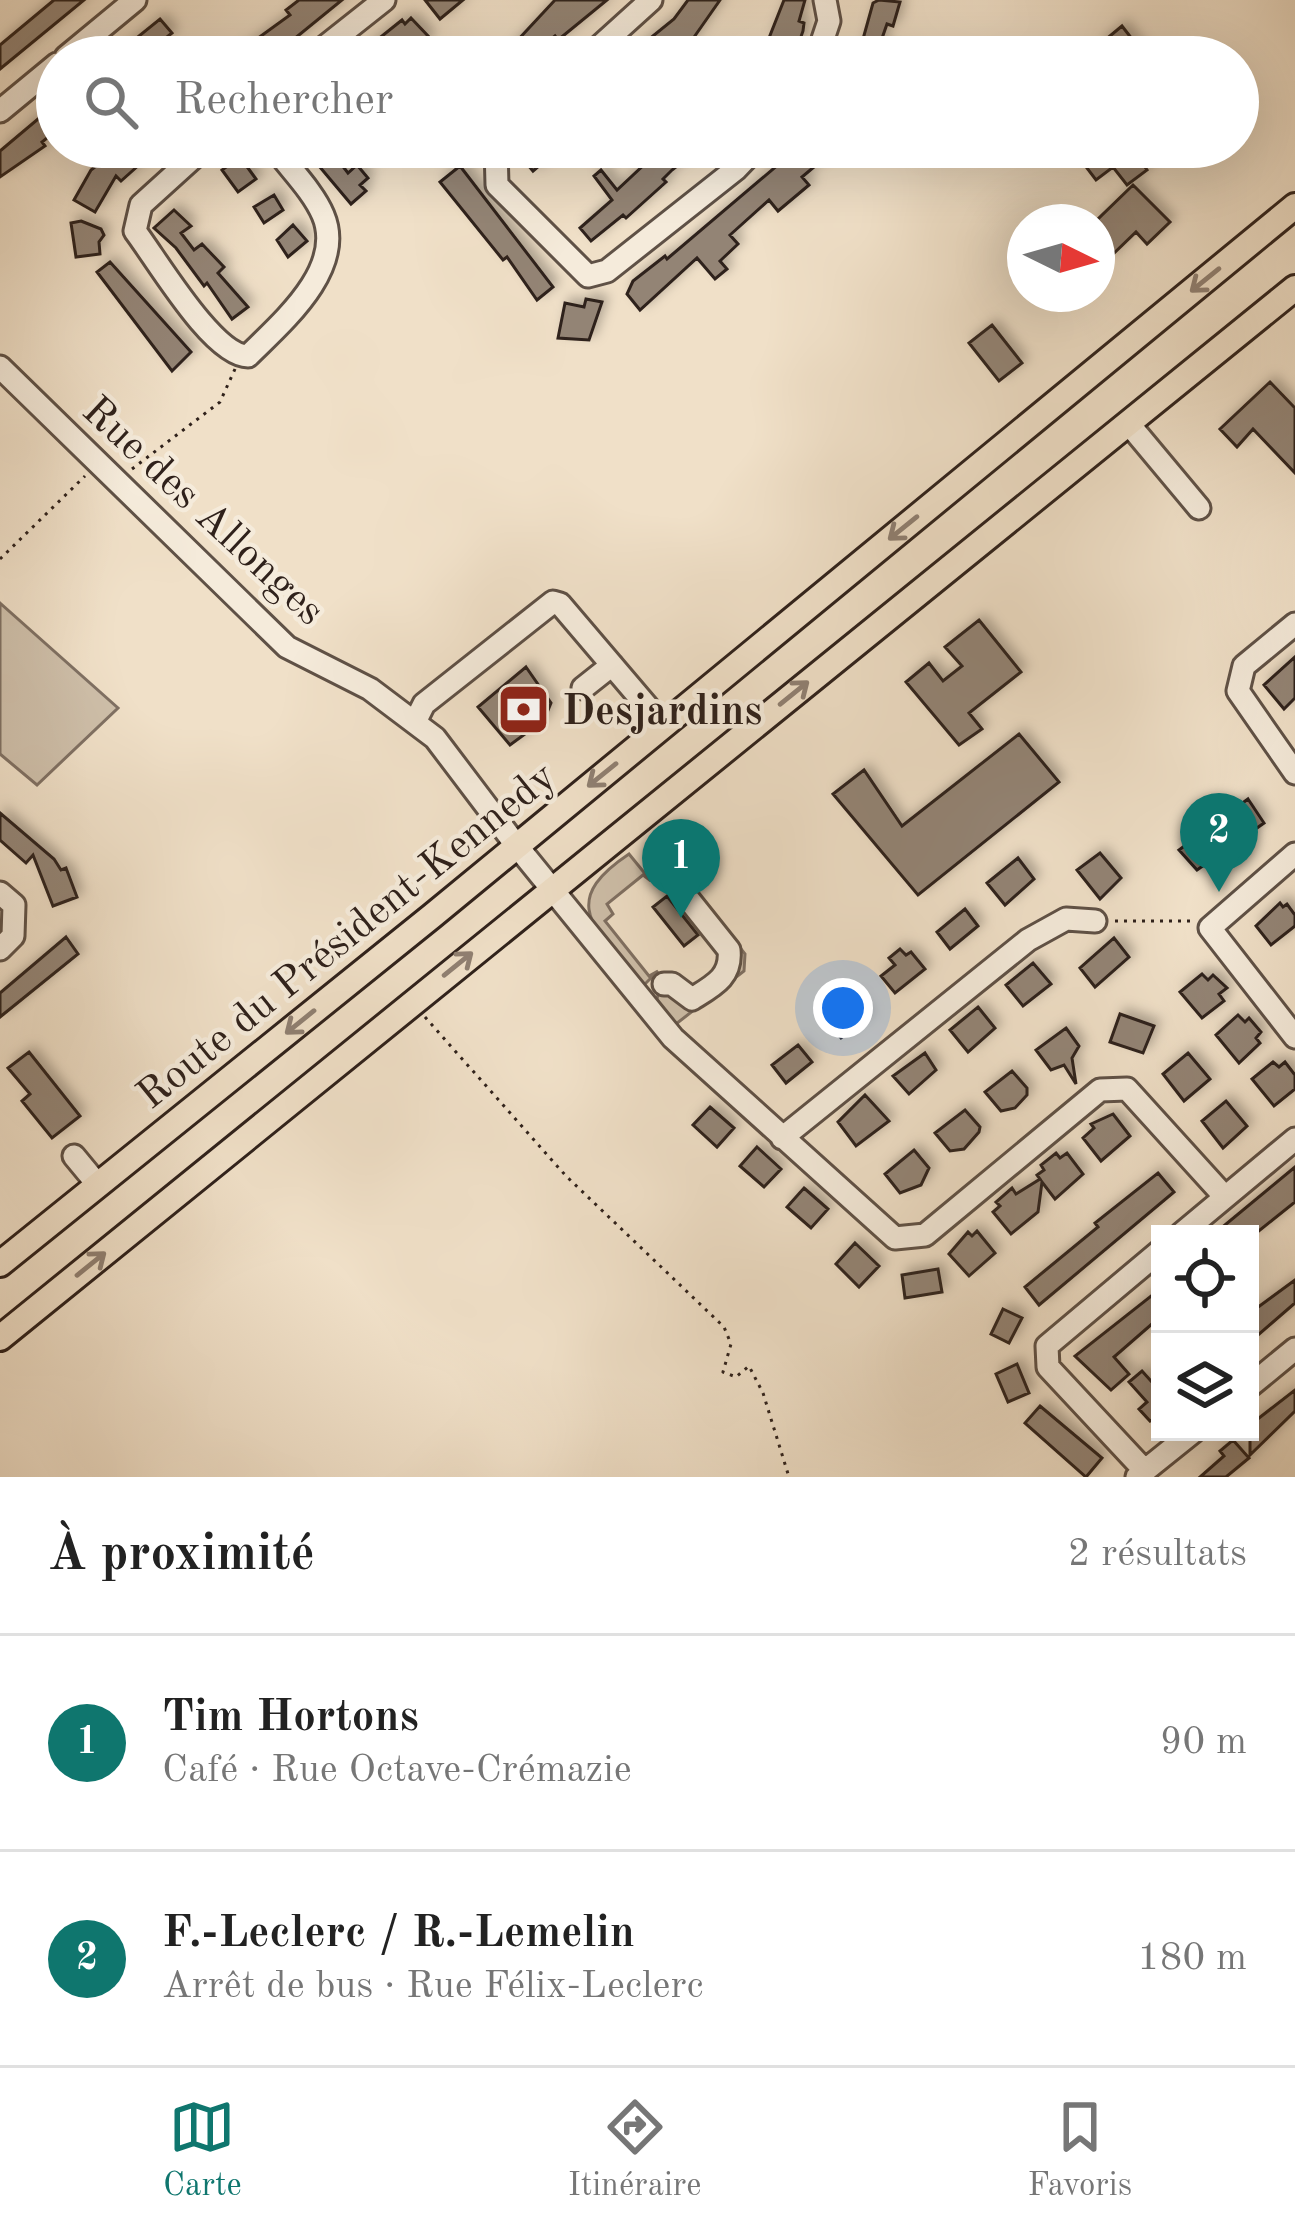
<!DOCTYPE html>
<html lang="fr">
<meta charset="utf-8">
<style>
body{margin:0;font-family:"Old Standard TT",serif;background:#f2f2f2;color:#222}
.controls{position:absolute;right:36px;bottom:36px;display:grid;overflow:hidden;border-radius:0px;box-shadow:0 12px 48px #0002}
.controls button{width:108px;height:108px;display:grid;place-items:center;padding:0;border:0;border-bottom:3px solid #e0e0e0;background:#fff;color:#222;font:60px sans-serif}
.compass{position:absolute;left:1007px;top:204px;width:108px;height:108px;border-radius:50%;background:#fff;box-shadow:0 12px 48px #0002;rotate:95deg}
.you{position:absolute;left:843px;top:1008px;width:42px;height:42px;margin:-30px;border:9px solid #fff;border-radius:50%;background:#1a73e8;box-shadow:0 0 0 18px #1a73e833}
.badge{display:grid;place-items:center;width:78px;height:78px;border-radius:50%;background:#0f766e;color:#fff;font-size:39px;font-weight:700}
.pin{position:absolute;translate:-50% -99px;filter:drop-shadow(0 3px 6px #0008)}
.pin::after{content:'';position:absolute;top:63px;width:42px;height:36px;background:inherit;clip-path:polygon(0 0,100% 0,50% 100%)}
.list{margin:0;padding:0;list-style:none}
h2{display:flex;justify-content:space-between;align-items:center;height:156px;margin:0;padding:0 48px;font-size:51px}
h2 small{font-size:39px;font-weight:400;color:#767676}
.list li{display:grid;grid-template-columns:78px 1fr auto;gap:36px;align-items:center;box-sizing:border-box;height:216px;padding:0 48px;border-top:3px solid #e0e0e0}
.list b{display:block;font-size:45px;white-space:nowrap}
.list p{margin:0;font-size:39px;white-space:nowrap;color:#767676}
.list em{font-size:39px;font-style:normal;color:#767676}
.icon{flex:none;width:66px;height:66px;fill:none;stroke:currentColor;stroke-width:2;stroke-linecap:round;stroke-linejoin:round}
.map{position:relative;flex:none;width:1295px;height:1477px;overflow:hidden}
.search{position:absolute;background:#fff;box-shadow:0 12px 48px #0002;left:36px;right:36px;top:36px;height:132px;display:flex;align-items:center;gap:30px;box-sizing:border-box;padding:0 42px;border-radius:66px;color:#767676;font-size:45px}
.sheet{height:588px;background:#fff}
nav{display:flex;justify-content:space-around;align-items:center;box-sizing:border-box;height:168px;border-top:3px solid #e0e0e0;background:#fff;font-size:33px;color:#767676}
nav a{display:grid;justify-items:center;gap:6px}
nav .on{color:#0f766e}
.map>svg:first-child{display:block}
.green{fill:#cfc0ab;stroke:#7f7063;stroke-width:3}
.building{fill:#938475;stroke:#2f211b;stroke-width:3;filter:url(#shadow)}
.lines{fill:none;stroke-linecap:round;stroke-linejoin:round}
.minor-casing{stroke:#5f5146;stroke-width:27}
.major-casing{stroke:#2f211b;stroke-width:30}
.path{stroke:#2f211b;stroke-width:3;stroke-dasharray:3 6;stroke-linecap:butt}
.minor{stroke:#f5ebdb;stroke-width:21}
.major{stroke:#f0e0c8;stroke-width:24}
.oneway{stroke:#908072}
.labels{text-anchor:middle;stroke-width:9;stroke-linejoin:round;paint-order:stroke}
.street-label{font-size:42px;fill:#2f211b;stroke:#f5ebdb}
.poi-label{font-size:42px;font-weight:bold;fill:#2f211b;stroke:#f5ebdb;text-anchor:start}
</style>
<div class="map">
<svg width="1295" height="1477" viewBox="0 0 1295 1477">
<defs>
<filter id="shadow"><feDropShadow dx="5.5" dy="-5.5" stdDeviation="6" flood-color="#0004"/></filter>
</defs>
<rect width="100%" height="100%" fill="#f0e0c8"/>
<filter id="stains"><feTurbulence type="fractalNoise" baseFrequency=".00167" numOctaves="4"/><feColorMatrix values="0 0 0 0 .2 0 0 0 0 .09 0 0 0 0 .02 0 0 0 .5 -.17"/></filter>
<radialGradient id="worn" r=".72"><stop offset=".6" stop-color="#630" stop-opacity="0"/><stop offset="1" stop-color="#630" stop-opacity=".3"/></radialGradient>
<!-- green -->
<path class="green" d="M0,603L118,708L37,785L0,754Z
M629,854L651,881L643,875L607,904L613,914L605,921L649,976L658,971L645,984L639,983C595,929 557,902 629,854Z
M695,890L745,954L744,971L676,1024L656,1003L658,995L668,986L687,1000L731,974Z"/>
<!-- building -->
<path class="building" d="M54,0H84L0,69V45Z
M299,0H342L272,57H232L290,15L286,10Z
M425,0H463L440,19Z
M555,0H607L558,40L555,36L529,57H502Z
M688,0H720L692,40L671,57H627L674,19Z
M784,0H805L799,21L804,23L803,31L796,51L769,38Z
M879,0L900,2L893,26L887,24L879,47L901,57H858L873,3Z
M411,18L429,37L408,57H374L367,48L402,20L405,24Z
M160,19L172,33L142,57H113Z
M1122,26L1146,57H1108L1099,45Z
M57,103V130L42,142L45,146L0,177V151Z
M121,147H159L121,181L116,176L95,212L74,200L91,170Z
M315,147H328L348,173L357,165L368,178L360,185L366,191L351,204L308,153Z
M513,147H561L533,171Z
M649,147H701L672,170L663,179L666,182L626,218L623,215L591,241L580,228L612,200L594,176L601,170L617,190L649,160L643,152Z
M799,147H819L827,156L802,177L809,185L778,211L769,200L730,235L738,244L720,261L727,269L715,279L697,258L640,310L627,294L633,281L665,256L667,259Z
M1071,147H1131L1147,170L1127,185L1113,167L1096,180Z
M240,157L256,179L238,192L222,170Z
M460,166L553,287L537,300L507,257L503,260L440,182Z
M1133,185L1170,222L1147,244L1136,232L1109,258L1097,247V220Z
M274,195L283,210L264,223L254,207Z
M174,210L191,226L181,233L194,250L202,244L224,267L218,273L248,307L232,319L207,283L204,286L176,248L154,228Z
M81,221L101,229L104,235L99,242L100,254L76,257L71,223Z
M293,225L307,241L288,257L277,240Z
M110,262L191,352L172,371L97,272Z
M586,299L602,302L589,340L558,338L565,303L584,307Z
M992,325L1022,363L999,381L969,343Z
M1270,382L1295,408V473L1253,429L1237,447L1220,429Z
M979,620L1021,672L969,713L982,729L959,745L906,682L929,663L943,681L962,666L945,647Z
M1295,657V698L1284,709L1264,685Z
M526,667L551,703L544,720L510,745L478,707Z
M1019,734L1059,782L918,895L833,794L864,770L902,826Z
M1248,799L1264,823L1197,870L1179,850Z
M0,813L54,859L61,870L66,868L77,897L53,906L33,855L26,863L0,840Z
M1100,853L1121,878L1100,899L1077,870Z
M1018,858L1034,879L1005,905L987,883Z
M667,896L698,935L684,946L653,907Z
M1280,903L1283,907L1287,904L1295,915V926L1271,945L1256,926Z
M965,909L978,926L950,949L937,932Z
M66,937L78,954L0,1017V993Z
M1114,938L1129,957L1095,987L1080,968Z
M900,949L906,955L911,952L925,969L895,993L881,976L895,965L889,958Z
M1033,963L1051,984L1023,1006L1006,985Z
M1202,974L1208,980L1213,975L1227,988L1219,994L1224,1001L1202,1018L1180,992Z
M854,1000L867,1017L841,1038L827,1021Z
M978,1007L995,1028L968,1052L950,1030Z
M1120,1014L1154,1026L1143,1053L1110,1042Z
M1238,1015L1245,1022L1249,1018L1261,1032L1256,1038L1260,1043L1239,1063L1216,1035Z
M1066,1028L1079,1046L1072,1058L1076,1084L1064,1065L1051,1070L1036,1050Z
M798,1045L812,1062L786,1083L772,1065Z
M29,1052L80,1116L52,1138L22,1101L30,1094L8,1068Z
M925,1053L936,1070L909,1094L893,1076Z
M1188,1053L1210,1079L1184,1101L1163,1074Z
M1273,1062L1279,1067L1285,1062L1295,1075V1089L1274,1106L1252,1079Z
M1012,1071L1027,1088V1095L1015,1108L1001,1111L985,1092Z
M865,1095L889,1121L856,1146L838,1122Z
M1226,1101L1247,1126L1223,1148L1202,1121Z
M710,1107L734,1128L717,1147L693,1125Z
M965,1110L980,1127L979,1132L964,1149L950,1151L935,1133Z
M1113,1114L1130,1136L1101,1161L1083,1138L1094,1128L1091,1124Z
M757,1147L781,1169L764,1187L740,1166Z
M914,1150L929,1168L921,1185L900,1193L885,1174Z
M1056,1153L1060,1158L1067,1153L1083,1174L1055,1199L1042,1182L1038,1212L1011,1234L993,1212L1000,1206L996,1202L1012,1188L1016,1194L1040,1179L1037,1175L1044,1170L1041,1165Z
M1295,1167V1202L1255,1234H1214Z
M1158,1173L1174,1192L1039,1305L1025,1287L1098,1227L1095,1223Z
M804,1188L828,1209L811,1228L787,1207Z
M977,1231L995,1253L969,1276L949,1254L968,1232L972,1236Z
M855,1243L879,1266L859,1287L836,1264Z
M938,1269L942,1292L905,1298L902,1275Z
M1295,1280V1303L1250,1342V1313Z
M1160,1289V1317L1114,1357L1129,1374L1111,1390L1075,1356Z
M1003,1309L1022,1318L1009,1343L991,1334Z
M1017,1364L1029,1393L1008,1402L996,1374Z
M1142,1371L1160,1391V1415L1150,1421L1139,1409L1147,1402L1129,1382Z
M1295,1390V1411L1250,1455V1425Z
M1040,1406L1102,1458L1086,1477L1025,1423Z
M1233,1440L1249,1458L1226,1477H1200L1224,1456L1220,1451Z"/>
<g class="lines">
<defs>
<path id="minor" d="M66,57L135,0
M312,57L384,0
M588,57L651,0
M817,57L829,21L825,0
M0,111L57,64
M205,147L141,205L135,231C157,260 213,356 248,356C281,323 346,269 323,215C313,191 289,168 274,147
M496,147L497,185L588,276L607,271L736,169L757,147
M0,367L287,647L370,689L435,738L516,845L673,1038L895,1238L925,1235L1100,1090L1127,1089L1225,1197
M1128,423L1199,508
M1295,624L1244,666L1238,691L1295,773
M583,688L612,665
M416,720L424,704L553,602L560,604L663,725
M0,893L14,905L13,936L0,949
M1210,928L1295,1037
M1210,928L1295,854
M664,984H672L692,999C713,986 732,977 729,950L670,876
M782,1138L1028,940L1066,919L1095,921
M74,1156L98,1185
M1181,1234L1295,1139
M1250,1386L1295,1349
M1145,1471L1048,1367L1047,1346L1160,1251
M1137,1477L1193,1432"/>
<path id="major" d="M0,1264L432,916L1295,206
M0,1338L1295,288"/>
</defs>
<!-- minor casing -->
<use href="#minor" class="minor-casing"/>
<!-- major casing -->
<use href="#major" class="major-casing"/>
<!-- path -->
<path class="path" d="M132,469L220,402L235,369
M0,559L85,476
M1115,921H1195
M425,1017L566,1176L724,1327L731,1344L723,1372L736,1377L749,1366L763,1393L789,1477"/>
<!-- minor -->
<use href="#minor" class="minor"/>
<!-- major -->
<use href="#major" class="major"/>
</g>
<!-- one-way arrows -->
<defs><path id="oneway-shaft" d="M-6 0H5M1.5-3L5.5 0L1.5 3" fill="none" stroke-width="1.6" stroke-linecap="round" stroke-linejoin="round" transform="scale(3)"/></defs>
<g class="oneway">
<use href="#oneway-shaft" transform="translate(1205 280) rotate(141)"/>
<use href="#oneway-shaft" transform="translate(903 528) rotate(141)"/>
<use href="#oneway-shaft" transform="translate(794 693) rotate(-39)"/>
<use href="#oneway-shaft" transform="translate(602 775) rotate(141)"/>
<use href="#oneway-shaft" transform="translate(458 964) rotate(-39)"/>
<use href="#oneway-shaft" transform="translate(300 1022) rotate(141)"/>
<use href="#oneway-shaft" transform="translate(91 1264) rotate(-39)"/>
</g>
<!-- icons -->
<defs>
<symbol id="bank-square" viewBox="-11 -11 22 22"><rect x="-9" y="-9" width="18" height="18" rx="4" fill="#8f2418" stroke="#f5ebdb"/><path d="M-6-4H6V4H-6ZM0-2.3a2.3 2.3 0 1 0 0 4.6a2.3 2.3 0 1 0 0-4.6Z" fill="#fff"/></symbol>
</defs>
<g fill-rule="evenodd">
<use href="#bank-square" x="494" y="680" width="59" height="59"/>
</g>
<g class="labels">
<!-- street labels -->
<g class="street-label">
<text transform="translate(205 509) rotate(43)" y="15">Rue des Allonges</text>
<text transform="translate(345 934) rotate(-39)" y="15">Route du Président-Kennedy</text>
</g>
<!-- poi labels -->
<g class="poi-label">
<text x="562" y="724">Desjardins</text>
</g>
</g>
<rect width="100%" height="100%" filter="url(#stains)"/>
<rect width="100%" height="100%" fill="url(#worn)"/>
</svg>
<div class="controls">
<button><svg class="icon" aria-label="locate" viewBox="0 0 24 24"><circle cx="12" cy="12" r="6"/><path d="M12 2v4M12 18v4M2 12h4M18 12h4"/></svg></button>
<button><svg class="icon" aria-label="layers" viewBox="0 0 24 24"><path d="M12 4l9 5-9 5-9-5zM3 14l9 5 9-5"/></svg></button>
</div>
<svg class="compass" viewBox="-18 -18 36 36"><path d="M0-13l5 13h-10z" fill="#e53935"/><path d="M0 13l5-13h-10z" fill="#767676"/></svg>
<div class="you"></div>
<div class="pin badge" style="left:681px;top:918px">1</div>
<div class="pin badge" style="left:1219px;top:892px">2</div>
<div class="search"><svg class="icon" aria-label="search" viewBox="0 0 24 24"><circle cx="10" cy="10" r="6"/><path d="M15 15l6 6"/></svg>Rechercher</div>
</div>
<section class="sheet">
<h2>À proximité<small>2 résultats</small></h2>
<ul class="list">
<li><span class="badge">1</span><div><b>Tim Hortons</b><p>Café · Rue Octave-Crémazie</p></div><em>90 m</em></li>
<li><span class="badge">2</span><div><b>F.-Leclerc / R.-Lemelin</b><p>Arrêt de bus · Rue Félix-Leclerc</p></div><em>180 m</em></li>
</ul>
</section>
<nav>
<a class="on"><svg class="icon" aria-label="map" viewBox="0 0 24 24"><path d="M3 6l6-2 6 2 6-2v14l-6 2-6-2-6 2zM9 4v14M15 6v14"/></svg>Carte</a>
<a><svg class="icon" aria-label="directions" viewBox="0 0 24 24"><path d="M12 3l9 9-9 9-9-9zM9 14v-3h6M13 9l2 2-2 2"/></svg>Itinéraire</a>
<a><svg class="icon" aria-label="saved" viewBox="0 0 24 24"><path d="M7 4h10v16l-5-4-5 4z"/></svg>Favoris</a>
</nav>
